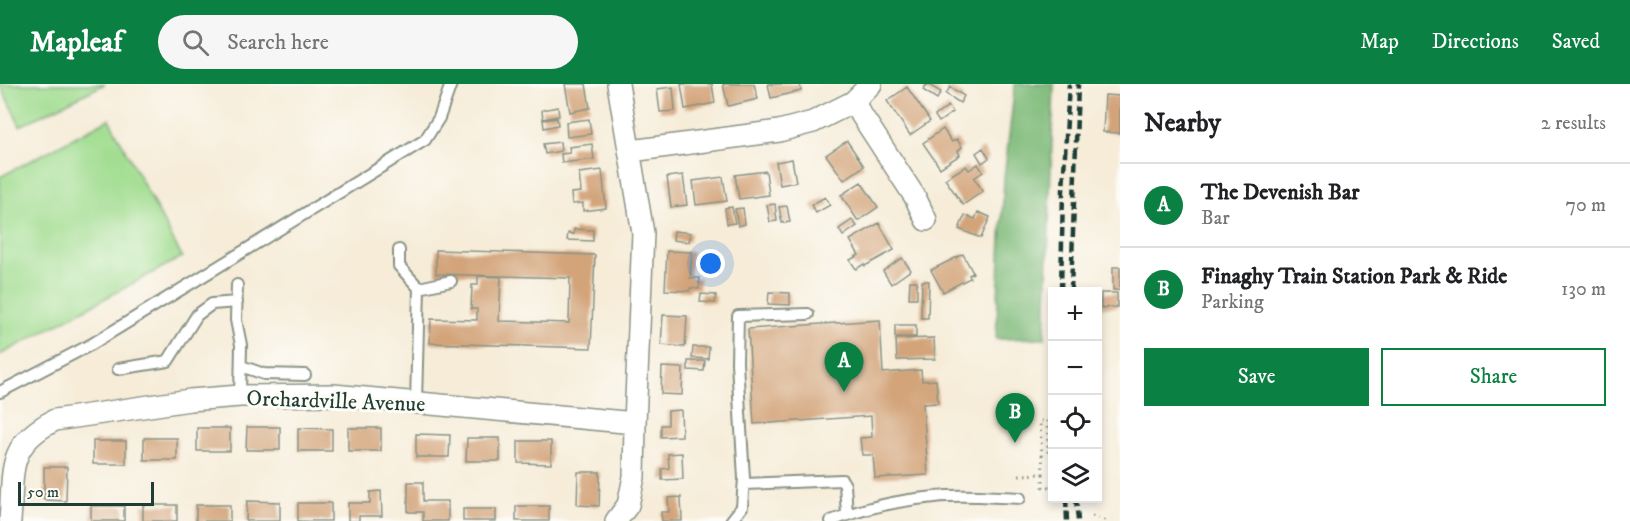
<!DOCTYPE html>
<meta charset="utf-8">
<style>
body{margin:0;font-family:"IM FELL DW Pica",serif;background:#f6f6f6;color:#202124}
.controls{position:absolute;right:18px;bottom:18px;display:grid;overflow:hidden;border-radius:0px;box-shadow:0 3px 9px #0003}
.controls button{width:54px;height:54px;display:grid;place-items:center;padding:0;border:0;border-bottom:2px solid #e0e0e0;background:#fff;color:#202124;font:30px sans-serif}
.scale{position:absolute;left:18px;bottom:15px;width:136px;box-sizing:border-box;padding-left:6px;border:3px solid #1f3d34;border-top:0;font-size:16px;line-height:21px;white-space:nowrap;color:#1f3d34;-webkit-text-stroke:4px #fdfcf7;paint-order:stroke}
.you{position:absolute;left:711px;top:180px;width:21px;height:21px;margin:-15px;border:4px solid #fff;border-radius:50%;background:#1a73e8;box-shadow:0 0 0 9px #1a73e833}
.badge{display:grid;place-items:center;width:39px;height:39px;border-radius:50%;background:#0b8043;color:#fff;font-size:20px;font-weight:700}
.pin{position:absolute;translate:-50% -50px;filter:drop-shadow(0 2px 3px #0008)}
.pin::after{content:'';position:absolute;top:32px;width:21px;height:18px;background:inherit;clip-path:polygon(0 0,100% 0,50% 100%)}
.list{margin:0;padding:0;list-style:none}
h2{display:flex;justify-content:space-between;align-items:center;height:78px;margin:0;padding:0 24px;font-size:26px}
h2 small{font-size:20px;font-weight:400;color:#757577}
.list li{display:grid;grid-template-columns:39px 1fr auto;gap:18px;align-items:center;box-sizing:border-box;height:84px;padding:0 24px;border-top:2px solid #e0e0e0}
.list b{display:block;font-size:22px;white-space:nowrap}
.list p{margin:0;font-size:20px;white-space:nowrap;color:#757577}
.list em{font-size:20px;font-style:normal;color:#757577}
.actions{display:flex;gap:12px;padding:18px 24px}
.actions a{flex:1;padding:14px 0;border:2px solid #0b8043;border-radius:0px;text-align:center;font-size:21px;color:#0b8043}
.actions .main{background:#0b8043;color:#fff}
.icon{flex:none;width:33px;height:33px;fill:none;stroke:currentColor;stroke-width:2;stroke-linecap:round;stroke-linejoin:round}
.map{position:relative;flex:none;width:1120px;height:437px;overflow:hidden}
header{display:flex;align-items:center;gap:36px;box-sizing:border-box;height:84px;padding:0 30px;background:#0b8043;color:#fff}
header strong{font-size:28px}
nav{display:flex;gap:33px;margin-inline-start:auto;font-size:21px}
.search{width:420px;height:54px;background:#f6f6f6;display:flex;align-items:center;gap:15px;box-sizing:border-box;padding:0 21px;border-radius:33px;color:#757577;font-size:22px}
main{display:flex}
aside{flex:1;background:#fff}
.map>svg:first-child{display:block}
.green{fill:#a2dd91;stroke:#608d62;stroke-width:1.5}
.forest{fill:#81bc7b;stroke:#507c58;stroke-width:1.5}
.building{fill:#d3a47a}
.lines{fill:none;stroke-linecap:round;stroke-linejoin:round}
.lane-casing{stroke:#8a9486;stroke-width:14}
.street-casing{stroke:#8a9486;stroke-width:24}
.path{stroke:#8a9486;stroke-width:3;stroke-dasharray:1.5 4.5;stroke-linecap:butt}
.lane{stroke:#fff;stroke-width:10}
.street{stroke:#fff;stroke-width:21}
.rail{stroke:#1f3d34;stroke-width:4.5;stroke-dasharray:9 4.5;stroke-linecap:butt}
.labels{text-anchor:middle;stroke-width:6;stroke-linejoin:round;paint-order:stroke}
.street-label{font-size:22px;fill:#1f3d34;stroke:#fdfcf7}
</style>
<header>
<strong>Mapleaf</strong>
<div class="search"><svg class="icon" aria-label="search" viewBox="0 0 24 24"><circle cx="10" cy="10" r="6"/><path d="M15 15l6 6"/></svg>Search here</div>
<nav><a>Map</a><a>Directions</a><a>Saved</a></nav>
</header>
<main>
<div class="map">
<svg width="1120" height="437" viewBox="0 0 1120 437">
<rect width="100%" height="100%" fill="#fdfcf7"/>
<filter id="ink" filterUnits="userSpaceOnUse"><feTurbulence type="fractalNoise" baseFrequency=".0167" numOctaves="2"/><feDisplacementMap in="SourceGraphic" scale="12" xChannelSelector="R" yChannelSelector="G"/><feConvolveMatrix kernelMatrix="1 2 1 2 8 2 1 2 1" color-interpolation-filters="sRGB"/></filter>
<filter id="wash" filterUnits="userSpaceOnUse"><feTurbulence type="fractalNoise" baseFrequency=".008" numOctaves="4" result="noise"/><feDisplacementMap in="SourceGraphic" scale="24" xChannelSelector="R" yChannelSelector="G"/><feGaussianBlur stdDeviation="1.35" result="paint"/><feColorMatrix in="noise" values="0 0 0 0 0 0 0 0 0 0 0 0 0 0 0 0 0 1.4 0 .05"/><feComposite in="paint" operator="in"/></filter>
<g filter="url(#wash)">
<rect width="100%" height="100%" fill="#f6ecd8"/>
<!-- green -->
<path class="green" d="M0,0H105L20,42Z
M109,35L182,173L0,271V93Z"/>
<!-- forest -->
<path class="forest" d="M1015,0H1054L1045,254L996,255L1004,94Z"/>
<g id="blocks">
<!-- building -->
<path class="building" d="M565,0H586L590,24L570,28Z
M681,0H712L715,19L685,25Z
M723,0H754L758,15L728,22Z
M768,0H800L801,7L771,14Z
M927,0L941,8L937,15L923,6Z
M673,3L675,27L660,28L657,5Z
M907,3L930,37L910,51L887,17Z
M950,3L964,12L960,19L946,10Z
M1105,11L1120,12V49L1103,48Z
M948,22L953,28L939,38L935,32Z
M558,23L559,32L543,35L542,26Z
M557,34L558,41L544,44L543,36Z
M589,35L591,50L567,53L566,38Z
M943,45L952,58L957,55L962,63L958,67L960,71L940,84L923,59Z
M847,57L864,82L844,96L826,71Z
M560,58L561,67L545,70L543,60Z
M592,60L594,75L562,79L561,70L570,69L569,63Z
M983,64L989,74L982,79L976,69Z
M792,75L796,98L780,101L776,78Z
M978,80L983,88L974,94L983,107L963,121L945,95L966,82L969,86Z
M602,86L606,124L583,127V119L572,120L571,109L581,108L579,89Z
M766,87L769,111L739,115L735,91Z
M683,91L687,121L671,123L667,93Z
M723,93L727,117L696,121L693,97Z
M861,98L878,123L858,137L841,111Z
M825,113L830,121L816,129L811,121Z
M775,120L777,137L770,138L767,121Z
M787,122L790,138L782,139L779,123Z
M732,123L735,139L727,140L725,124Z
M743,124L745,140L738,142L735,125Z
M978,128L990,133L981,154L959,145L965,131L975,135Z
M852,136L857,142L843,152L839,145Z
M879,139L894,166L865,182L864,180L856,185L850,176L859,171L850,156Z
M574,145L593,146V157L567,156L568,149L574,150Z
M674,147L691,149L689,158L673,156Z
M436,166L595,171L591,264L430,259L431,235L477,236V225H471L472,201H478V192L501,193L499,237L569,239L570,194L436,190Z
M667,167L692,168L690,194H700L699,205L690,204L689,207L665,206Z
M963,170L973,189L969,191L970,194L943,208L931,186Z
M902,174L911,186L891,200L883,187Z
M1113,183H1120V206H1113Z
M910,197H917V214H909Z
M922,197H929L928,234H921Z
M769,208L790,209V221L768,220Z
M1101,209H1117V223L1101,224Z
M701,210L716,211L715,219L700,218Z
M663,231L687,232L685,263L661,261Z
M880,236L883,289L921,286L922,297L936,296L938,319L923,320L928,391L875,394L873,371H862L860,354L872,353L871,332L754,340L748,245Z
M895,241H916V253H895Z
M934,254L935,275L897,276L896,255Z
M693,263H709L708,275L692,274Z
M688,277H705L704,287L688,286Z
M662,283L683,284L682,311L661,310Z
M681,326L682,352L661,353V341H668V327Z
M247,343H280V366H246Z
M197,344H230V367H197Z
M298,344L332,345V367H298Z
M348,344H381V367H348Z
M416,350L450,351L449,373H416Z
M144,354H177V376H144Z
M467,354H500V377H466Z
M93,357H126V380H93Z
M518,357H551V380L518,379Z
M682,369L683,395L662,396V385L669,384L668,370Z
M44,383H67L66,417L44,416Z
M578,388H600L599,422L577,421Z
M408,398H423V417H448V437H423V428H408Z
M381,407L382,432H359V437H348V419H370V408Z
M681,413L682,437H662L661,428H669L668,414Z
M247,417L280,418V437H246Z
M298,419H331V437H298Z
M143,421H177V437H143Z
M196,421H230V437H196Z
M91,422H124V437H91Z
M516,422H549V437H516Z
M463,425H496V437H463Z"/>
</g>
</g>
<g filter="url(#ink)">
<use href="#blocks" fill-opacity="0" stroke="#8a9486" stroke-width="1.5"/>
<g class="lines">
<defs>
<path id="lane" d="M399,166V182L419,204L416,318
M237,201L236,236L241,261L240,312
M419,204L451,197
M241,282L264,290L305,291
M118,285L168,277L197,231L212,220L237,218
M0,308L92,260L425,56L439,34L451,0
M744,400L842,396L845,401L847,430
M731,437L742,423L744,394L737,279L738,232L808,230
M831,437C864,424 900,416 935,413C963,410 992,413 1020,414"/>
<path id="street" d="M853,18L915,113L926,136
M631,67L779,47L813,38L853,18L871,0
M10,437C14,388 5,361 55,336L190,316L240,312L333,311L635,339
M616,437L628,421L634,393L635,339L643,149L618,0"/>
</defs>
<!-- lane casing -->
<use href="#lane" class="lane-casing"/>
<!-- street casing -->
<use href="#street" class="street-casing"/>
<!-- path -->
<path class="path" d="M1043,390V403H1050L1052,400
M1019,391L1043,390L1040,337H1047L1048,369H1051
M1092,432L1108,437"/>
<!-- lane -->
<use href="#lane" class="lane"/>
<!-- street -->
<use href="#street" class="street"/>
<!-- rail -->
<path class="rail" d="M1061,207L1063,106L1069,0
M1071,207L1078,0
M1066,414L1067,437
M1076,414L1078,437"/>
</g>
</g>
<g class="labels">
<!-- street labels -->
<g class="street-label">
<text transform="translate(336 316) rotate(2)" y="8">Orchardville Avenue</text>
</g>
</g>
</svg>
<div class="controls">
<button>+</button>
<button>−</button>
<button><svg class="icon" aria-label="locate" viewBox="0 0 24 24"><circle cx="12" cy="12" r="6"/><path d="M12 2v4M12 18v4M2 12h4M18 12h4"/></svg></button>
<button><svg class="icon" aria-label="layers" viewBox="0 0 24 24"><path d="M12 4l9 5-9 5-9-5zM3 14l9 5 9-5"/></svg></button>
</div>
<div class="scale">50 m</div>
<div class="you"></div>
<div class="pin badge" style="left:844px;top:308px">A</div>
<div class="pin badge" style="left:1015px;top:359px">B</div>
</div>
<aside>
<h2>Nearby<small>2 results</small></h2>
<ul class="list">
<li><span class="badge">A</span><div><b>The Devenish Bar</b><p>Bar</p></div><em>70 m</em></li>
<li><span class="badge">B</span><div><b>Finaghy Train Station Park &amp; Ride</b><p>Parking</p></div><em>130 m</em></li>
</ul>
<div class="actions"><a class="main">Save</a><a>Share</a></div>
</aside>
</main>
